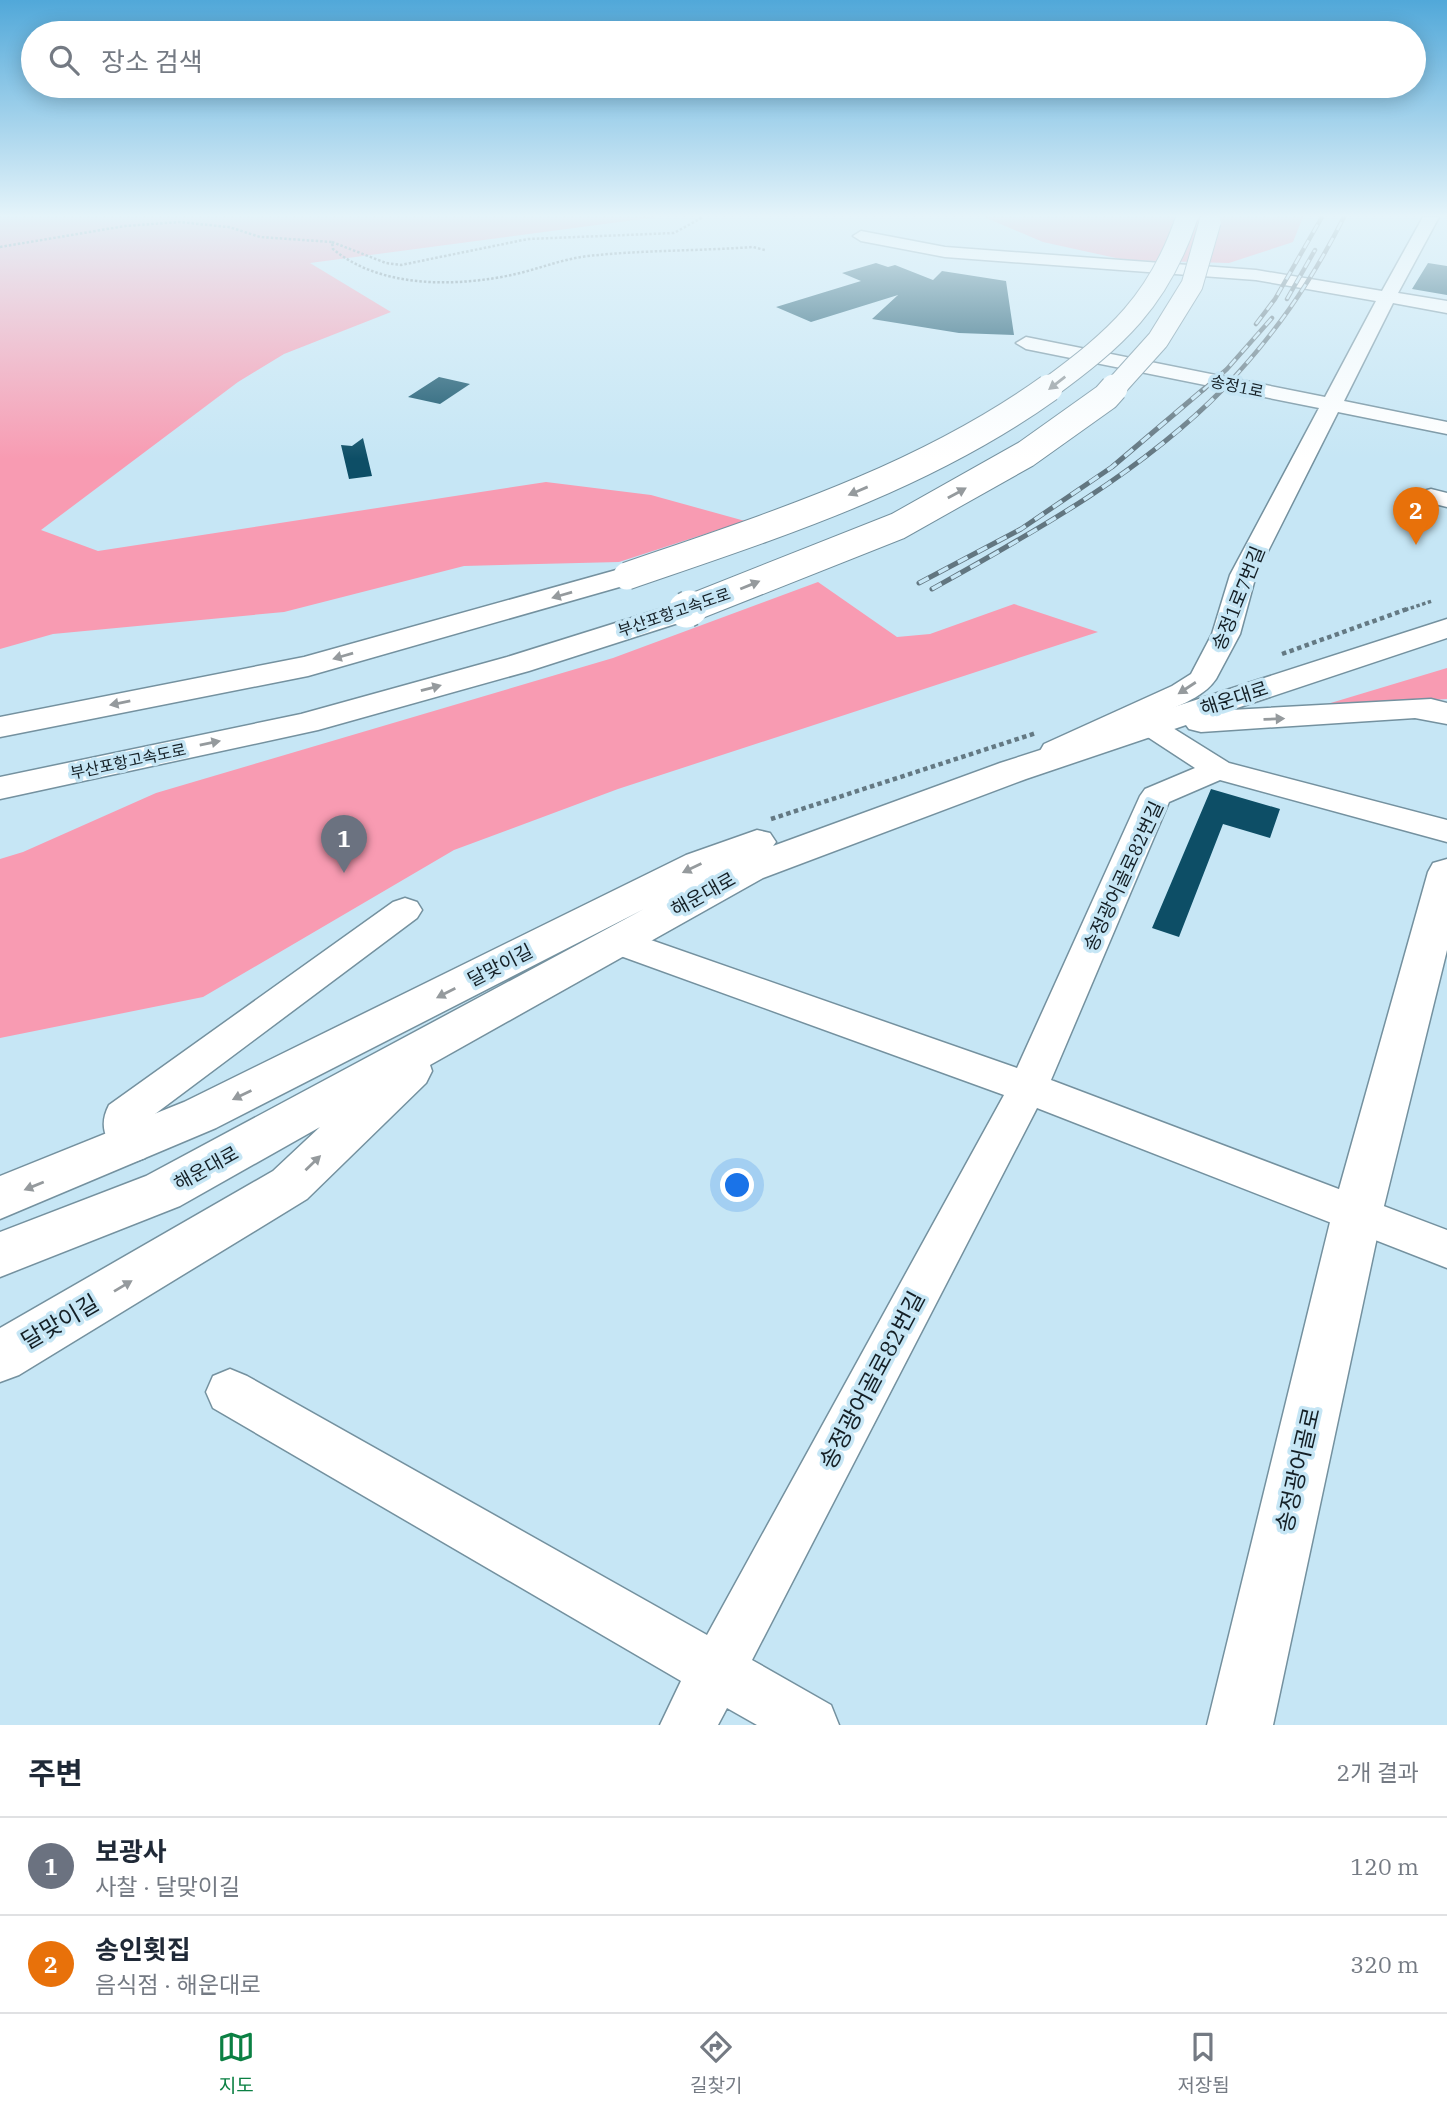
<!DOCTYPE html>
<html lang="ko">
<meta charset="utf-8">
<style>
body{margin:0;font-family:"IBM Plex Serif","Noto Sans KR",serif;background:#f6f6f7;color:#1f2937}
.you{position:absolute;left:738px;top:1186px;width:24px;height:24px;margin:-18px;border:5px solid #fff;border-radius:50%;background:#1a73e8;box-shadow:0 0 0 10px #1a73e833}
.badge{display:grid;place-items:center;width:46px;height:46px;border-radius:50%;background:#0b8043;color:#fff;font-size:23px;font-weight:700}
.pin{position:absolute;translate:-50% -58px;filter:drop-shadow(0 2px 4px #0008)}
.pin::after{content:'';position:absolute;top:37px;width:24px;height:21px;background:inherit;clip-path:polygon(0 0,100% 0,50% 100%)}
.list{margin:0;padding:0;list-style:none}
h2{display:flex;justify-content:space-between;align-items:center;height:91px;margin:0;padding:0 28px;font-size:30px}
h2 small{font-size:23px;font-weight:400;color:#747a83}
.list li{display:grid;grid-template-columns:46px 1fr auto;gap:21px;align-items:center;box-sizing:border-box;height:98px;padding:0 28px;border-top:2px solid #e0e1e3}
.list b{display:block;font-size:26px;white-space:nowrap}
.list p{margin:0;font-size:23px;white-space:nowrap;color:#747a83}
.list em{font-size:23px;font-style:normal;color:#747a83}
.icon{flex:none;width:38px;height:38px;fill:none;stroke:currentColor;stroke-width:2;stroke-linecap:round;stroke-linejoin:round}
.map{position:relative;flex:none;width:1447px;height:1725px;overflow:hidden}
.search{position:absolute;background:#fff;box-shadow:0 4px 18px #0003;left:21px;right:21px;top:21px;height:77px;display:flex;align-items:center;gap:18px;box-sizing:border-box;padding:0 24px;border-radius:38px;color:#747a83;font-size:26px}
.sheet{height:287px;background:#fff}
nav{display:flex;justify-content:space-around;align-items:center;box-sizing:border-box;height:98px;border-top:2px solid #e0e1e3;background:#fff;font-size:19px;color:#747a83}
nav a{display:grid;justify-items:center;gap:4px}
nav .on{color:#0b8043}
.map>svg:first-child{display:block}
.green{fill:#f89bb2}
.building{fill:#0d4e66}
.lines{fill:none;stroke-linecap:round;stroke-linejoin:round}
.minor-casing{stroke:#74919f;stroke-width:3}
.major-casing{stroke:#74919f;stroke-width:3}
.highway-casing{stroke:#74919f;stroke-width:3}
.path-far2{stroke:#647983;stroke-width:2.5;stroke-dasharray:2.5 2;stroke-linecap:butt}
.path-far1{stroke:#647983;stroke-width:3.5;stroke-dasharray:3.5 2.5;stroke-linecap:butt}
.path{stroke:#647983;stroke-width:4.5;stroke-dasharray:4.5 3.5;stroke-linecap:butt}
.minor{fill:#fff;fill-rule:evenodd}
.major{fill:#fff;fill-rule:evenodd}
.highway{fill:#fff;fill-rule:evenodd}
.rail-far1-casing{stroke:#627680;stroke-width:4.5}
.rail-casing{stroke:#627680;stroke-width:5}
.rail-far1{stroke:#c6e6f5;stroke-width:2.5;stroke-dasharray:9;stroke-linecap:butt}
.rail{stroke:#c6e6f5;stroke-width:3.5;stroke-dasharray:11;stroke-linecap:butt}
.highway-bridge-far2-casing{stroke:#74919f;stroke-width:23;stroke-linecap:butt}
.highway-bridge-far1-casing{stroke:#74919f;stroke-width:29;stroke-linecap:butt}
.highway-bridge-casing{stroke:#74919f;stroke-width:38;stroke-linecap:butt}
.highway-bridge-far2{stroke:#fff;stroke-width:21}
.highway-bridge-far1{stroke:#fff;stroke-width:27}
.highway-bridge{stroke:#fff;stroke-width:35}
.oneway{fill:#959a9d}
.labels{text-anchor:middle;stroke-width:7;stroke-linejoin:round;paint-order:stroke}
.far-street-label{font-size:16px;fill:#141f25;stroke:#c6e6f5}
.street-label{font-size:19px;fill:#141f25;stroke:#c6e6f5}
.near-street-label{font-size:23px;fill:#141f25;stroke:#c6e6f5}
</style>
<div class="map">
<svg width="1447" height="1725" viewBox="0 0 1447 1725">
<rect width="100%" height="100%" fill="#c6e6f5"/>
<!-- green -->
<path class="green" d="M0,217H657L310,263L391,312L284,354L238,382L41,530L98,551L546,482L651,495L745,521L619,562L464,566L284,612L53,634L0,649Z
M984,217H1303L1293,242L1229,263L1125,260L1043,242Z
M818,582L897,637L930,634L1014,604L1098,632L618,789L454,850L203,997L0,1038V859L23,852L156,793L613,658Z
M1447,668V699L1326,707L1324,705Z"/>
<!-- building -->
<path class="building" d="M876,263L888,267L895,265L933,280L942,271L1006,281L1014,335L959,333L872,319L898,295L811,322L776,307L861,281L842,273Z
M1428,263L1447,266V295L1412,289Z
M439,377L470,384L440,404L408,397Z
M363,438L372,476L349,479L341,445L352,446Z
M1211,789L1280,809L1270,838L1223,824L1179,937L1152,928Z"/>
<g class="lines">
<defs>
<path id="minor" d="M1423,217H1439L1398,293L1447,301V313L1393,303L1344,401L1447,422V434L1338,412L1256,575L1240,634L1216,679C1203,699 1172,708 1151,717L1160,720L1229,763L1447,820V842L1220,780L1169,802L1051,1080L1447,1230V1268L1037,1108L752,1660L831,1705L839,1725H757L727,1708L718,1725H660L681,1681L213,1408L206,1392L213,1376L230,1369L247,1376L707,1635L1004,1095L604,950L598,941L604,932L616,928L628,932L1017,1068L1140,796L1145,789L1195,768L1140,732L1136,724L1066,758L1055,760L1044,758L1040,751L1044,744L1172,686L1191,674L1212,634L1230,575L1319,408L1026,349L1016,343L1026,337L1325,397L1376,301L1256,280L945,257L861,241L853,236L861,231L945,247L1256,270L1382,291Z
M1431,489L1447,493V507L1423,501L1419,496L1423,491Z
M405,898L417,902L422,910L417,918L143,1123L151,1146L145,1158L131,1163L117,1158C106,1138 98,1126 109,1105L393,902Z"/>
<path id="major" d="M1447,619V638L1231,710L1431,699L1447,703V724L1415,718L1201,732L1189,729L1186,725L1026,779L763,878L430,1065L432,1071L426,1083L307,1199L19,1375L0,1382V1328L273,1171L320,1127L180,1206L0,1277V1232L146,1176L644,909L216,1128L0,1219V1176L184,1102L686,855L757,830L770,833L776,842L773,846L1000,763Z
M1447,859V950L1382,1214L1273,1725H1207L1332,1214L1428,872L1433,863Z"/>
<path id="highway" d="M627,567L637,570L642,576L637,582L308,676L0,737V717L304,657Z
M686,601L697,603L701,610L697,617L529,671L318,730L0,799V777L301,714L507,657Z"/>
</defs>
<!-- minor casing -->
<use href="#minor" class="minor-casing"/>
<!-- major casing -->
<use href="#major" class="major-casing"/>
<!-- highway casing -->
<use href="#highway" class="highway-casing"/>
<!-- path-far2 -->
<path class="path-far2" d="M332,242L386,263L401,265L528,239L674,233L703,217
M0,247L125,226L179,222L229,227L260,237L332,242L333,249C381,289 458,287 516,274C541,268 563,259 588,256C643,250 698,251 753,247L765,250"/>
<!-- path-far1 -->
<path class="path-far1" d="M1405,610L1432,601"/>
<!-- path -->
<path class="path" d="M1282,654L1410,608
M771,819L1036,733"/>
<!-- minor -->
<use href="#minor" class="minor"/>
<!-- major -->
<use href="#major" class="major"/>
<!-- highway -->
<use href="#highway" class="highway"/>
<defs>
<path id="rail-far1" d="M1287,299L1315,250
M1256,324L1275,299L1322,217
M1203,390L1227,369L1272,318
M1222,390C1274,336 1310,284 1344,217"/>
<path id="rail" d="M919,583L1021,529L1112,467L1205,388
M932,589C1034,532 1141,473 1224,388"/>
</defs>
<!-- rail-far1 casing -->
<use href="#rail-far1" class="rail-far1-casing"/>
<!-- rail casing -->
<use href="#rail" class="rail-casing"/>
<!-- rail-far1 -->
<use href="#rail-far1" class="rail-far1"/>
<!-- rail -->
<use href="#rail" class="rail"/>
<defs>
<path id="highway-bridge-far2" d="M1046,390C1116,339 1159,301 1187,217
M1113,390L1158,340L1192,285L1210,222"/>
<path id="highway-bridge-far1" d="M627,576C772,526 922,479 1049,388
M686,610L898,526L1026,454L1106,397L1114,388"/>
<path id="highway-bridge" d="M686,610L690,608"/>
</defs>
<!-- highway-bridge-far2 casing -->
<use href="#highway-bridge-far2" class="highway-bridge-far2-casing"/>
<!-- highway-bridge-far1 casing -->
<use href="#highway-bridge-far1" class="highway-bridge-far1-casing"/>
<!-- highway-bridge casing -->
<use href="#highway-bridge" class="highway-bridge-casing"/>
<!-- highway-bridge-far2 -->
<use href="#highway-bridge-far2" class="highway-bridge-far2"/>
<!-- highway-bridge-far1 -->
<use href="#highway-bridge-far1" class="highway-bridge-far1"/>
<!-- highway-bridge -->
<use href="#highway-bridge" class="highway-bridge"/>
</g>
<!-- one-way arrows -->
<defs><path id="oneway-solid" d="M-6-.8H1V-3.2L6.5 0L1 3.2V.8H-6Z" transform="scale(1.75)"/></defs>
<g class="oneway">
<use href="#oneway-solid" transform="translate(1057 383) rotate(142)"/>
<use href="#oneway-solid" transform="translate(858 491) rotate(157)"/>
<use href="#oneway-solid" transform="translate(957 493) rotate(-29)"/>
<use href="#oneway-solid" transform="translate(750 585) rotate(-22)"/>
<use href="#oneway-solid" transform="translate(562 595) rotate(164)"/>
<use href="#oneway-solid" transform="translate(343 656) rotate(164)"/>
<use href="#oneway-solid" transform="translate(431 688) rotate(-15)"/>
<use href="#oneway-solid" transform="translate(1187 688) rotate(147)"/>
<use href="#oneway-solid" transform="translate(120 703) rotate(169)"/>
<use href="#oneway-solid" transform="translate(1274 719) rotate(-2)"/>
<use href="#oneway-solid" transform="translate(210 743) rotate(-12)"/>
<use href="#oneway-solid" transform="translate(692 868) rotate(154)"/>
<use href="#oneway-solid" transform="translate(446 993) rotate(153)"/>
<use href="#oneway-solid" transform="translate(242 1095) rotate(154)"/>
<use href="#oneway-solid" transform="translate(313 1163) rotate(-44)"/>
<use href="#oneway-solid" transform="translate(34 1186) rotate(158)"/>
<use href="#oneway-solid" transform="translate(123 1286) rotate(-31)"/>
</g>
<!-- sky -->
<linearGradient id="sky" x2="0" y2="1"><stop stop-color="#51a8d9"/><stop offset="0.47" stop-color="#e5f4fa"/><stop offset="1" stop-color="#e5f4fa" stop-opacity="0"/></linearGradient>
<rect width="1447" height="459" fill="url(#sky)"/>
<g class="labels">
<!-- far-street labels -->
<g class="far-street-label">
<text transform="translate(1237 386) rotate(12)" y="6">송정1로</text>
<text transform="translate(674 612) rotate(-19)" y="6">부산포항고속도로</text>
<text transform="translate(128 761) rotate(-12)" y="6">부산포항고속도로</text>
</g>
<!-- street labels -->
<g class="street-label">
<text transform="translate(1238 598) rotate(-68)" y="7">송정1로7번길</text>
<text transform="translate(1234 698) rotate(-18)" y="7">해운대로</text>
<text transform="translate(1123 876) rotate(-65)" y="7">송정광어골로82번길</text>
<text transform="translate(703 894) rotate(-29)" y="7">해운대로</text>
<text transform="translate(500 965) rotate(-27)" y="7">달맞이길</text>
<text transform="translate(206 1168) rotate(-29)" y="7">해운대로</text>
</g>
<!-- near-street labels -->
<g class="near-street-label">
<text transform="translate(60 1322) rotate(-30)" y="8">달맞이길</text>
<text transform="translate(872 1380) rotate(-62)" y="8">송정광어골로82번길</text>
<text transform="translate(1298 1470) rotate(-77)" y="8">송정광어골로</text>
</g>
</g>
</svg>
<div class="you"></div>
<div class="pin badge" style="left:344px;top:873px;background:#6b7280">1</div>
<div class="pin badge" style="left:1416px;top:545px;background:#e8710a">2</div>
<div class="search"><svg class="icon" aria-label="search" viewBox="0 0 24 24"><circle cx="10" cy="10" r="6"/><path d="M15 15l6 6"/></svg>장소 검색</div>
</div>
<section class="sheet">
<h2>주변<small>2개 결과</small></h2>
<ul class="list">
<li><span class="badge" style="background:#6b7280">1</span><div><b>보광사</b><p>사찰 · 달맞이길</p></div><em>120 m</em></li>
<li><span class="badge" style="background:#e8710a">2</span><div><b>송인횟집</b><p>음식점 · 해운대로</p></div><em>320 m</em></li>
</ul>
</section>
<nav>
<a class="on"><svg class="icon" aria-label="map" viewBox="0 0 24 24"><path d="M3 6l6-2 6 2 6-2v14l-6 2-6-2-6 2zM9 4v14M15 6v14"/></svg>지도</a>
<a><svg class="icon" aria-label="directions" viewBox="0 0 24 24"><path d="M12 3l9 9-9 9-9-9zM9 14v-3h6M13 9l2 2-2 2"/></svg>길찾기</a>
<a><svg class="icon" aria-label="saved" viewBox="0 0 24 24"><path d="M7 4h10v16l-5-4-5 4z"/></svg>저장됨</a>
</nav>
